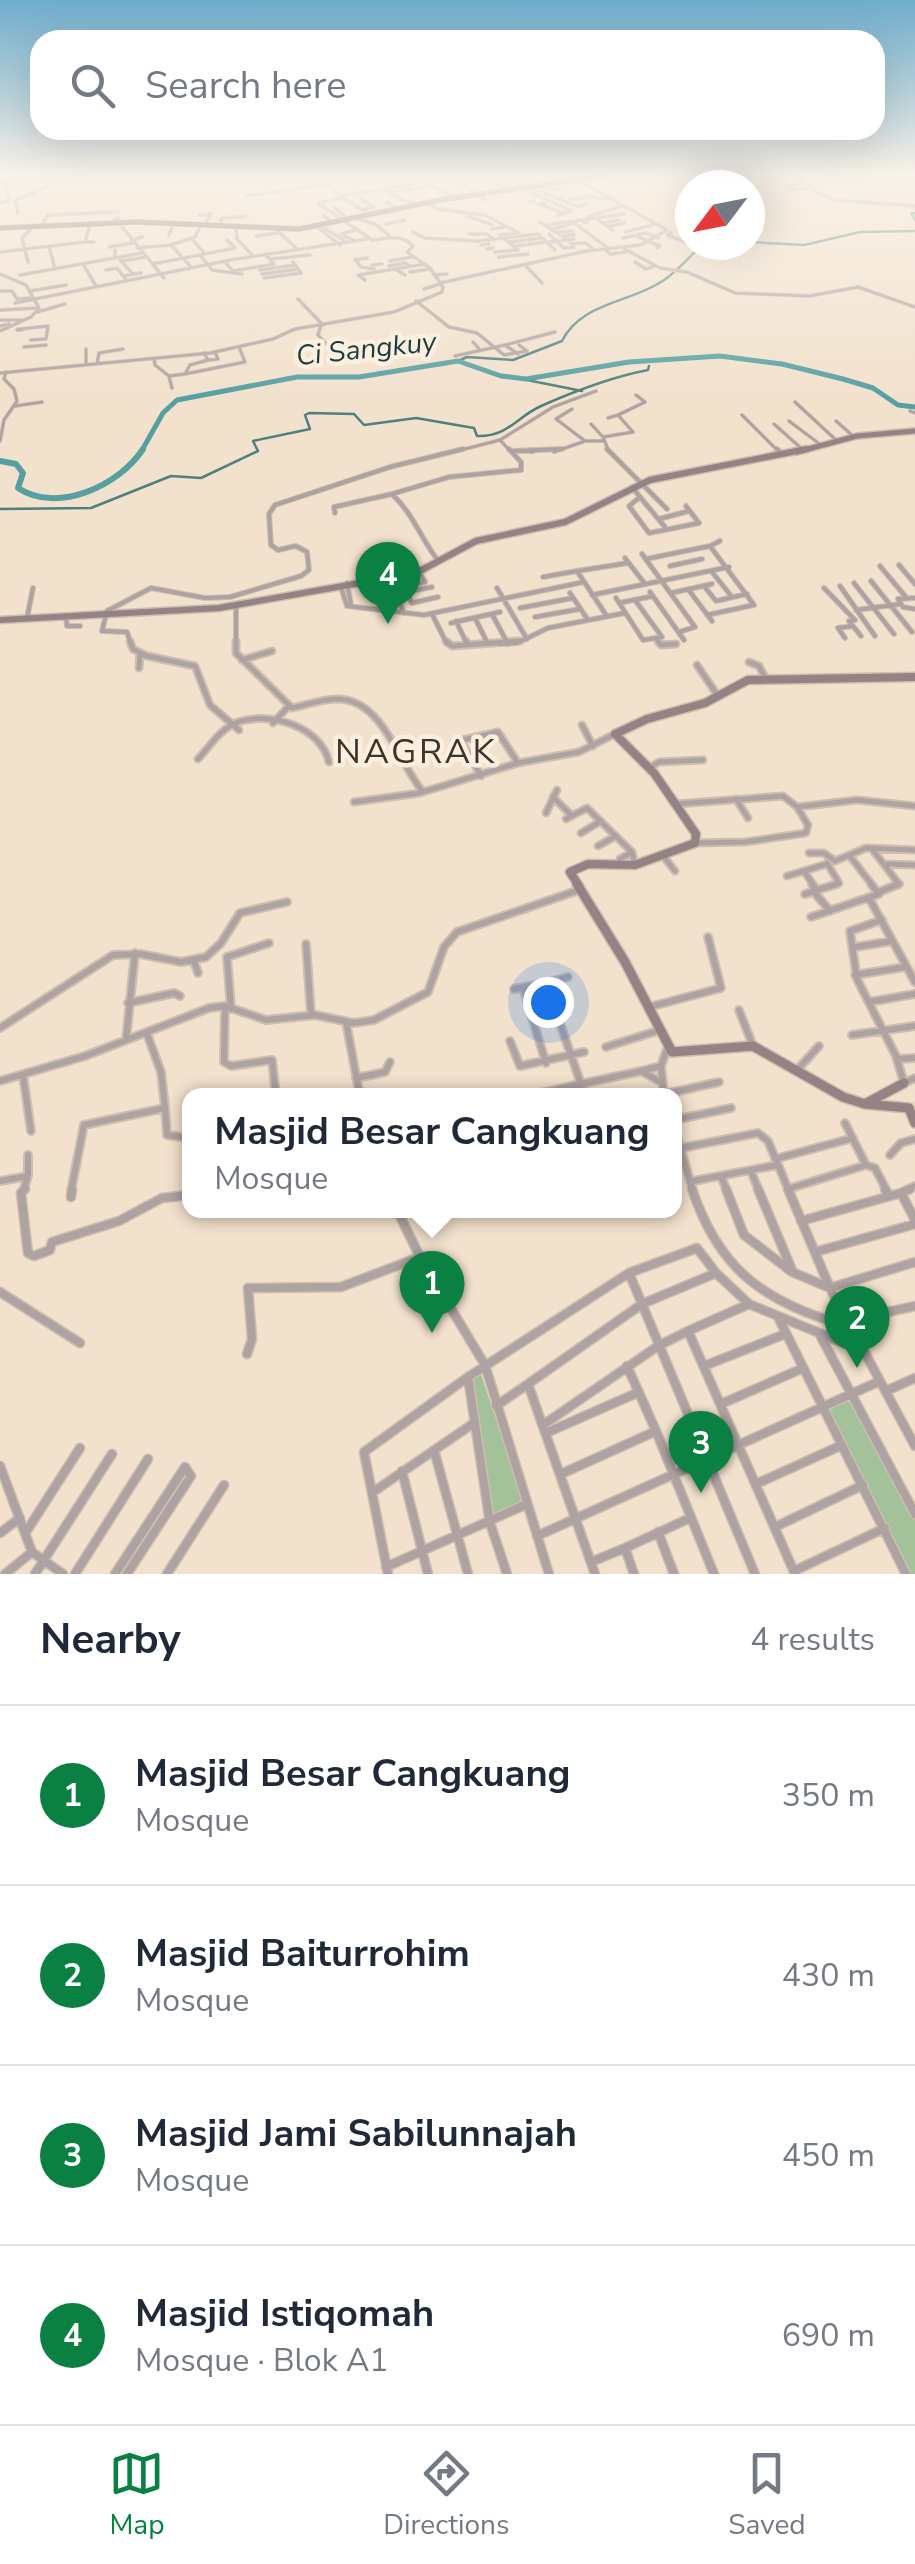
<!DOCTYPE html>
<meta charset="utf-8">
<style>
body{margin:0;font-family:"Nunito Sans",sans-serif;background:#f6f6f7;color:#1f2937}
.compass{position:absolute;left:675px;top:170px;width:90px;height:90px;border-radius:50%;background:#fff;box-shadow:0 10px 40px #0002;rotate:238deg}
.you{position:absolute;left:548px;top:1002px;width:35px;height:35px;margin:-25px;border:8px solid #fff;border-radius:50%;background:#1a73e8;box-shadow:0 0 0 15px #1a73e833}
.badge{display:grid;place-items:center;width:65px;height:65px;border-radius:50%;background:#0b8043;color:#fff;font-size:32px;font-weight:700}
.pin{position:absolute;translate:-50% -82px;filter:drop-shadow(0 2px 5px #0008)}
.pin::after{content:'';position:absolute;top:52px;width:35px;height:30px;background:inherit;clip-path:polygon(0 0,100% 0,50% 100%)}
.popup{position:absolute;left:182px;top:1088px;width:500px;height:130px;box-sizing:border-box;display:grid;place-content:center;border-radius:20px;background:#fff;filter:drop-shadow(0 2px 8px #0005);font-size:32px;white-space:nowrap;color:#747a83}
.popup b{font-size:38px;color:#1f2937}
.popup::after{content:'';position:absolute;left:50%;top:100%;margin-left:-20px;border:20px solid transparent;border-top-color:#fff}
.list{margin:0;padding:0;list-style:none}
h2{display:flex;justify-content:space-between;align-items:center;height:130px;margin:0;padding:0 40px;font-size:42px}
h2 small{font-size:32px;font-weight:400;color:#747a83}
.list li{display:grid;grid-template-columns:65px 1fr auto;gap:30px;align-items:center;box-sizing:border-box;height:180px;padding:0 40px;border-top:2px solid #e0e1e3}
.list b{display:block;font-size:38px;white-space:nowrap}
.list p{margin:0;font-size:32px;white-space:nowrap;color:#747a83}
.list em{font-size:32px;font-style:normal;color:#747a83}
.icon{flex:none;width:55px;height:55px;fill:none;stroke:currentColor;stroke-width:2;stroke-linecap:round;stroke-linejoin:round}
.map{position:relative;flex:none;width:915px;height:1574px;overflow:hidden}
.search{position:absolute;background:#fff;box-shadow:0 10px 40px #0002;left:30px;right:30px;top:30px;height:110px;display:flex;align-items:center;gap:25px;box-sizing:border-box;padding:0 35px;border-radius:30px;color:#747a83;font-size:38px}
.sheet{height:850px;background:#fff}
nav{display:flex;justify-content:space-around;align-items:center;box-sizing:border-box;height:140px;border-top:2px solid #e0e1e3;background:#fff;font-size:28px;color:#747a83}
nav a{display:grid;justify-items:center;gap:5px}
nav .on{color:#0b8043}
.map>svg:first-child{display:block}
.green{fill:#a4c29a}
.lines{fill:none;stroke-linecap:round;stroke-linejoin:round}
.stream{stroke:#4f807f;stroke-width:2.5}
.river-far1{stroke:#57a0a2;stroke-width:5}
.river{stroke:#57a0a2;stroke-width:6}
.street-far4-casing{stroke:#cdbead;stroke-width:4}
.street-far3-casing{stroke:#cdbead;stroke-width:6}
.street-far2-casing{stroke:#cdbead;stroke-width:9}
.street-far1-casing{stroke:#cdbead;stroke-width:10}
.street-casing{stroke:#cdbead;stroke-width:11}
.secondary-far3-casing{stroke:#cdbead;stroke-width:8}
.secondary-far2-casing{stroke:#cdbead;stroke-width:9}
.secondary-far1-casing{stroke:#cdbead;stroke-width:11}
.secondary-casing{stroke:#cdbead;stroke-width:12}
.primary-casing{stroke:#cdbead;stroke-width:6}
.street-far4{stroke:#afa2a3;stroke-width:2.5}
.street-far3{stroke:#afa2a3;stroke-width:4}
.street-far2{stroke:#afa2a3;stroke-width:5}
.street-far1{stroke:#afa2a3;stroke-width:6}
.street{stroke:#afa2a3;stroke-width:8}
.secondary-far3{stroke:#948284;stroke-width:5}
.secondary-far2{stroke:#948284;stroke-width:6}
.secondary-far1{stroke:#948284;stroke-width:8}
.secondary{stroke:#948284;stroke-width:9}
.primary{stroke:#816b6d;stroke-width:5}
.labels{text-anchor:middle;stroke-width:9;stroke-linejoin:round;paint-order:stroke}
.far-water-label{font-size:28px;font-style:italic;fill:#193d3e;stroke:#fdefdf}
.quarter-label{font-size:35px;letter-spacing:2.5px;fill:#3b342c;stroke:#fdefdf}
</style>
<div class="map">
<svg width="915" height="1574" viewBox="0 0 915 1574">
<rect width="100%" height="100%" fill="#f2e1cd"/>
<!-- green -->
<path class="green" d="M479,1368L525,1506L491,1520L468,1377Z
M850,1392L915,1515V1574H906L822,1405Z"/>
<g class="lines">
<!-- stream -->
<path class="stream" d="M915,213H911L915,220
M750,242L804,245L860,232L915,231
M458,361L467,357L513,360L562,341C581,303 628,303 661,282C676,273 689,257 702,245
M522,379L582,391
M0,509L91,508L171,476L201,478L258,451L253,441L310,429L305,415L309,413L354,414L364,425L416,418L474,428L477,436C508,437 515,418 541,406C575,391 611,377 648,370L649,366"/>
<!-- river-far1 -->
<path class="river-far1" d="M141,452L163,413L177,400L297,377H359L458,361L501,376L526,379L629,362L720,356L782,364L843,379L873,388L898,405L915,407"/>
<!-- river -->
<path class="river" d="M0,461L16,464L23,473L18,488C57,514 119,486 143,449"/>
<defs>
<path id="street-far4" d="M69,176H147
M323,176L338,195L371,215
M386,176L396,184
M401,176L411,178
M451,176L486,200
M484,176L508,190
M527,176L540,184
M681,176H691
M798,176L818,193L834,200L915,206
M601,177L614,182
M369,178L375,176
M497,181L519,176
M0,182L61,176
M521,183L578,207L587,203
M540,185L549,190L560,189
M432,186L455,198
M787,187L804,182
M521,188L572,211L558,215
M381,189L414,205
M417,189L432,186L426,182L436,180L432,178L436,176
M791,190L809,188
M394,192L412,189
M247,196L330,184
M341,196L426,182
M585,196L606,199
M360,198L374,207L365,209
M570,199L583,198
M387,202L398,209
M529,202L534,201
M0,203L9,200L4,182
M426,203L438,209L485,215L519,233L500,235
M545,203L539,204L561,212
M334,207L349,220
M18,213L15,200L48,187L44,178
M199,215L211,214L204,225
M324,216L334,223
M468,216L492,225
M588,217L622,206
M355,218L375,224L389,235
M597,219L613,230
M579,220L587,223
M540,222L568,240L547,242
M573,222L609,249
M119,223L164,278
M603,223L619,220
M108,224L118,218
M386,224L405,220
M42,225L48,215L118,212
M90,225L85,242H94
M546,225L624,214
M219,226L222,218L245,216
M316,226L340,245
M321,226L347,242
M610,226L624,223
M236,227L237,239L253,256
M276,229L297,249
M492,229L504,227
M554,229L575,222
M413,232L425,238
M560,232L573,231
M626,232L655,224
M671,232L668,235L689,244
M469,234H487L494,240
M549,234L564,248L574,247L568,240L574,239
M169,235L174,223
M256,236L277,233
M564,236L574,235
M638,237L660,246L657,248
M424,238L478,241L538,234L555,250
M623,238L646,233L658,238
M192,239L205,254
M353,240L341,234L355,230
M131,241L142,237
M510,242L542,238
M572,244L586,243L594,250
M481,245L489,244
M49,246L55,269
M515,246L546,242
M109,247L133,243
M137,248L171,245
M623,248L660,268L687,272L735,293L809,296L858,287L915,307
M487,249L493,248
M115,250V258
M606,250L610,254L626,252
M0,252L85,242
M495,252L518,250L505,239
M200,255L212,270L242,274
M499,257L528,254
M270,259L310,255
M355,259L361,267L374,269
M120,260L133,274
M355,260L367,258
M122,261L146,257
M390,261L412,257
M28,262L22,238L32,228
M225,262L233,271L274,264L265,254
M635,262L646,269L654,266
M83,264L96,286
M153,264L235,248L227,240
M372,265L382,264
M389,266L405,263L410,266
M191,267L171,245L195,237L201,225
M527,267L542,283
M395,269L405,275
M106,270L117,268L127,281
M260,270L295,265
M410,272L430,269
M0,274L26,285L39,308L31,317L0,331
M262,274L298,269
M20,275L142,253
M434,275L447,274
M123,276L141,273
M264,278L301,273L293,262
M365,280L358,275L425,264
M440,283L586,251L641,245L667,230L577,180
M424,289L440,284
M0,291H12L17,299L31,298
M30,291L66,285
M298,299L323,325
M416,301L449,327L477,333L504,355L527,351L519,345
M15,303L236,259L367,239
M0,310L39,308
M37,312L65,304
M0,320H23
M321,325L318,335L334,353L327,361L368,359
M0,326L9,324
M18,329L22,330H17Z
M21,329L48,326L46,339L31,340
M473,342L480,350
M505,345L555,332
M24,347L46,345
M86,349V365
M455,356L505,345L518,354
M154,358L155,365L169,376L172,388
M208,360L218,359L215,352
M97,364L99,353L123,349
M0,373L210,353L273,339L295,329L394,312L442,292L443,287L430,268L407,252L413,246C400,233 388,239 372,240L318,203L343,198
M185,374L245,362L239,347
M169,376L185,374L190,365L208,360L204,353
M795,402L836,440
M15,406L42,402
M572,409L556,419L585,441H602
M910,411L915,413
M618,415L645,402L636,395
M742,415L779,452
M608,418L618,415L633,432L603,437L609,452
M789,421L821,445
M836,421L853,436
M591,424L603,437
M774,424L802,449
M500,440L511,452
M0,441L4,420L17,401L14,389L4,379L6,372
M513,451L533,452
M453,452L500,440L553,407L596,391
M554,452L585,441"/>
<path id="street-far3" d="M607,449L667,509
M777,449L782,454
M513,451L562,449
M632,487L640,497
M640,497L665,527V530L649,533L629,506Z
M335,513L334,507L392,494
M659,519L689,511
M665,530L699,523L686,506
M642,554L695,627L679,632
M625,558L645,584
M646,559L710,546
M439,562C421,539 414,515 392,494L449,477L521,470V462L509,449
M899,565L915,584
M670,566L702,559
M880,566L905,596
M577,571L628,563
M712,572L732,597
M543,577L577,571L606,615
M871,581L912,632
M347,583L351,605
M854,583L894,634
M704,586L716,601L747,594
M840,586L875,636
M341,587L347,606L424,615L584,582
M497,588L527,639
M824,588L855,620L849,621L861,636
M688,589L712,621
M406,592L412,603L438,597
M650,592L684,640
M374,593L381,609
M570,593L588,620
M671,593L712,584
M395,594L432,587
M592,595L729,567
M616,598L643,640L662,637
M915,598L898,599L903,607L915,609
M635,600L662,637
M619,603L653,596
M236,606V644
M520,608L573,598
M856,610L900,604
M404,613L393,588L425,582L419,572
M432,614L447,644
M492,614L508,644
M707,615L754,605L710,546L720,541
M66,617L67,626H80
M535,617L580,609
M27,618L33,588
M475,618L488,644
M456,621L467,644
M451,623L500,612
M656,638L660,644
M845,638L838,628L853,626
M131,644L127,632L102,631L107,611L151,588L205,598L230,597L301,576L309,570L307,552L296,546L278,550L271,545L269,514L275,505L390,467L463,449
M499,644L517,643L548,628L625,613"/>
<path id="street-far2" d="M130,641L133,649L147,656L195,666L210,705L239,730
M236,641V653L292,708C307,705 324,698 340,699C384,702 399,764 423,792L518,763L579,752L615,734
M446,641L452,646L520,641
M466,641L468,645
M658,641L661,645L676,644
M242,660L272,651
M749,662L759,666L766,679
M697,665L718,696
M139,668L140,653
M273,723L288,707
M582,725L593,746
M461,741L481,776
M454,742L498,732L518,763
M198,759C210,746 221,728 238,722C271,711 321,727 329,762
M649,768L659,762L703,760
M553,797L572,816
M736,799L748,818
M354,802L420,793
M676,804L783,796L797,807
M546,813L557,790
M566,819L587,808L632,852L635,865
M581,833L601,821
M695,843L745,842L806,833L808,825L797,807L857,800L915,806
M598,846L616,836
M872,849L899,884L894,886
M809,853H824L835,861L866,848L915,850
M849,855L873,886
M664,857L675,871
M620,859L632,852
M827,863L839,883L830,886
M884,864L915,865
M804,871L814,886
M787,876L827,864"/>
<path id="street-far1" d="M812,884L817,891
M814,892L830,911
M879,892L899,884
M805,894L837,884
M869,898L915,982
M811,917L879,894L871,884
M882,920L850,931L857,979L896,1056L904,1083L915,1078
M306,944L311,1015
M856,947L892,941
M194,961L198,973
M855,975L905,967
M523,988L546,1063
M514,989L546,983
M869,1002L915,994
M128,1003L174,993L180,996
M225,1006L224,1062L231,1066L272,1060L276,1096
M649,1007L721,988L708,937
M231,1009L227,957L269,943
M739,1010L753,1046
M346,1022L360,1096
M0,1028L113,955L140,954L181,962L206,957L221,943L240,913L287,902
M852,1035L915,1026
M126,1040L135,953
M510,1041L520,1066L584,1052
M606,1047L660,1030
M898,1059L915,1058
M661,1066L664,1096
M797,1070L819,1046
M23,1075L31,1131
M356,1078L385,1072L390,1062
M0,1081L85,1056L209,1008L225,1006L266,1020L315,1015L354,1023L374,1020L428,992L444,947L457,932L579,890
M659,1081L641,1071L661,1066L667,1049
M528,1096L581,1084L546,983L568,977
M586,1096L581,1084L641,1071
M656,1096L719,1082
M165,1108L167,1135L190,1138
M674,1120L731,1108
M674,1127L693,1191
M681,1148L758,1133L768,1141L789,1191
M28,1155V1176
M890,1155L901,1143L915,1139
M775,1159L853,1138
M866,1165L875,1168L887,1191
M751,1171L759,1191
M721,1176L727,1191
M0,1181L28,1176L23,1191
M693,1181L777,1165
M788,1189L866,1165L845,1123
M71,1191L84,1125L165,1108L161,1072L147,1034
M905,1191L915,1186"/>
<path id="street" d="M25,1189L21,1193L28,1253L34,1256L50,1250L52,1242L119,1221L162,1198L190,1195
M692,1189C720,1273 766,1302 849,1327
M726,1189L744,1235L792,1272L830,1288L915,1262
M758,1189L792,1270
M788,1189L830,1288L915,1446
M885,1189L889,1196
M910,1189L901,1193L915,1220
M71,1197L72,1189
M397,1210L420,1257L485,1365L549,1574
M801,1221L901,1193
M815,1252L915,1224
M629,1273L755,1574
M0,1292L80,1343
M779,1319L906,1574
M847,1321L915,1306
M688,1331L749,1304
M820,1335L915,1514
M247,1354L252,1339L248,1288L341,1287L420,1257
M627,1366L656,1431
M704,1366L785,1334
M528,1384L642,1304L716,1273
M886,1391L915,1378
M721,1404L801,1369
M496,1406L528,1384L595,1574
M543,1425L658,1346L688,1331L795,1574
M546,1433L639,1392
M434,1450L468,1574
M0,1466L32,1552L63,1574
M402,1471L428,1574
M561,1474L656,1431L714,1574
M756,1484L842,1445
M373,1492L474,1423
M775,1527L863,1485
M26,1532L80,1448
M658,1532L674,1574
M0,1533L20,1518
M537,1536L880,1381
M625,1548L690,1518
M591,1562L625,1548L634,1574
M386,1567L527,1504
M794,1571L885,1528
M5,1574L32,1552
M35,1574L112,1454
M75,1574L148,1459
M115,1574L185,1467L191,1476L127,1574
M167,1574L224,1485
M388,1574L364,1452L468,1377
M507,1574L490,1523L468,1377L629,1273L697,1248L716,1273L749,1304L863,1351"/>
<path id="secondary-far3" d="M797,452L857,436L915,431"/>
<path id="secondary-far2" d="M0,620L219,608L416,573L476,541L565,522L650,480L807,449"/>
<path id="secondary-far1" d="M579,886L570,872L588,864L635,865L695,843L696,834L654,773L615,734L647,719L705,703L748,680L915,677"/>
<path id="secondary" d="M577,884L625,962L672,1052L753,1046L843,1097L865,1104L904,1083
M865,1104L909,1108L915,1123"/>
<path id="primary" d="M0,228L138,222L299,229L440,200L604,176"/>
</defs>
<!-- street-far4 casing -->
<use href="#street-far4" class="street-far4-casing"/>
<!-- street-far3 casing -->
<use href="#street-far3" class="street-far3-casing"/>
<!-- street-far2 casing -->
<use href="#street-far2" class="street-far2-casing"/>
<!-- street-far1 casing -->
<use href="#street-far1" class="street-far1-casing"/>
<!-- street casing -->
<use href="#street" class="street-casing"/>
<!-- secondary-far3 casing -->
<use href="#secondary-far3" class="secondary-far3-casing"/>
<!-- secondary-far2 casing -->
<use href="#secondary-far2" class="secondary-far2-casing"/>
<!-- secondary-far1 casing -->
<use href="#secondary-far1" class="secondary-far1-casing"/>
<!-- secondary casing -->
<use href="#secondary" class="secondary-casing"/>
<!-- primary casing -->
<use href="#primary" class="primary-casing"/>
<!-- street-far4 -->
<use href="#street-far4" class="street-far4"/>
<!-- street-far3 -->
<use href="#street-far3" class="street-far3"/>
<!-- street-far2 -->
<use href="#street-far2" class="street-far2"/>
<!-- street-far1 -->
<use href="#street-far1" class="street-far1"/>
<!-- street -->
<use href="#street" class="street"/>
<!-- secondary-far3 -->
<use href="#secondary-far3" class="secondary-far3"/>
<!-- secondary-far2 -->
<use href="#secondary-far2" class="secondary-far2"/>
<!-- secondary-far1 -->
<use href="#secondary-far1" class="secondary-far1"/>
<!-- secondary -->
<use href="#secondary" class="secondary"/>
<!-- primary -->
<use href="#primary" class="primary"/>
</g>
<!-- sky -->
<linearGradient id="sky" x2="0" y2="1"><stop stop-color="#6eaccc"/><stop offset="0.44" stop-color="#f9f2e8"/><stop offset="1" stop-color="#f9f2e8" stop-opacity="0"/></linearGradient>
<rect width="915" height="397" fill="url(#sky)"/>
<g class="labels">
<!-- far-water labels -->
<g class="far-water-label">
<text transform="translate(366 348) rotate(-6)" y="10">Ci Sangkuy</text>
</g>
<!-- quarter labels -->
<g class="quarter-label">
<text x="416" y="763">NAGRAK</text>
</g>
</g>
</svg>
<svg class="compass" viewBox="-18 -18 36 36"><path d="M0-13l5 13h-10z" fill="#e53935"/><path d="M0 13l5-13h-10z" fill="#747a83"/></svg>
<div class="you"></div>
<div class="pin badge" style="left:432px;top:1333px">1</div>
<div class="popup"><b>Masjid Besar Cangkuang</b>Mosque</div>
<div class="pin badge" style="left:857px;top:1368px">2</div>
<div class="pin badge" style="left:701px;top:1493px">3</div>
<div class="pin badge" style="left:388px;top:624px">4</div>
<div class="search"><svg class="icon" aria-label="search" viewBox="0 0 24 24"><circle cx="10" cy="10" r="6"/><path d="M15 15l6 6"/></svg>Search here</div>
</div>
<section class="sheet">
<h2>Nearby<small>4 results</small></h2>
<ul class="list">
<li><span class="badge">1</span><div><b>Masjid Besar Cangkuang</b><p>Mosque</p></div><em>350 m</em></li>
<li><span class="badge">2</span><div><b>Masjid Baiturrohim</b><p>Mosque</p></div><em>430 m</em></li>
<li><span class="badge">3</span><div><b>Masjid Jami Sabilunnajah</b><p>Mosque</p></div><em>450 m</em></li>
<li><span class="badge">4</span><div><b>Masjid Istiqomah</b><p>Mosque · Blok A1</p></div><em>690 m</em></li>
</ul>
</section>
<nav>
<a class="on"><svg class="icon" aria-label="map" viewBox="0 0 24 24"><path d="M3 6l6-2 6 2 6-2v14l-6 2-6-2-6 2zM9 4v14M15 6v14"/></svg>Map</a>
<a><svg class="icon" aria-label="directions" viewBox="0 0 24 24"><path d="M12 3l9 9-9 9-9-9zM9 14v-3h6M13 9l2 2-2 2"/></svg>Directions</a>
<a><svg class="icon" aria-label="saved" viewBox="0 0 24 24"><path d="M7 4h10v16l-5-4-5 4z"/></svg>Saved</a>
</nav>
